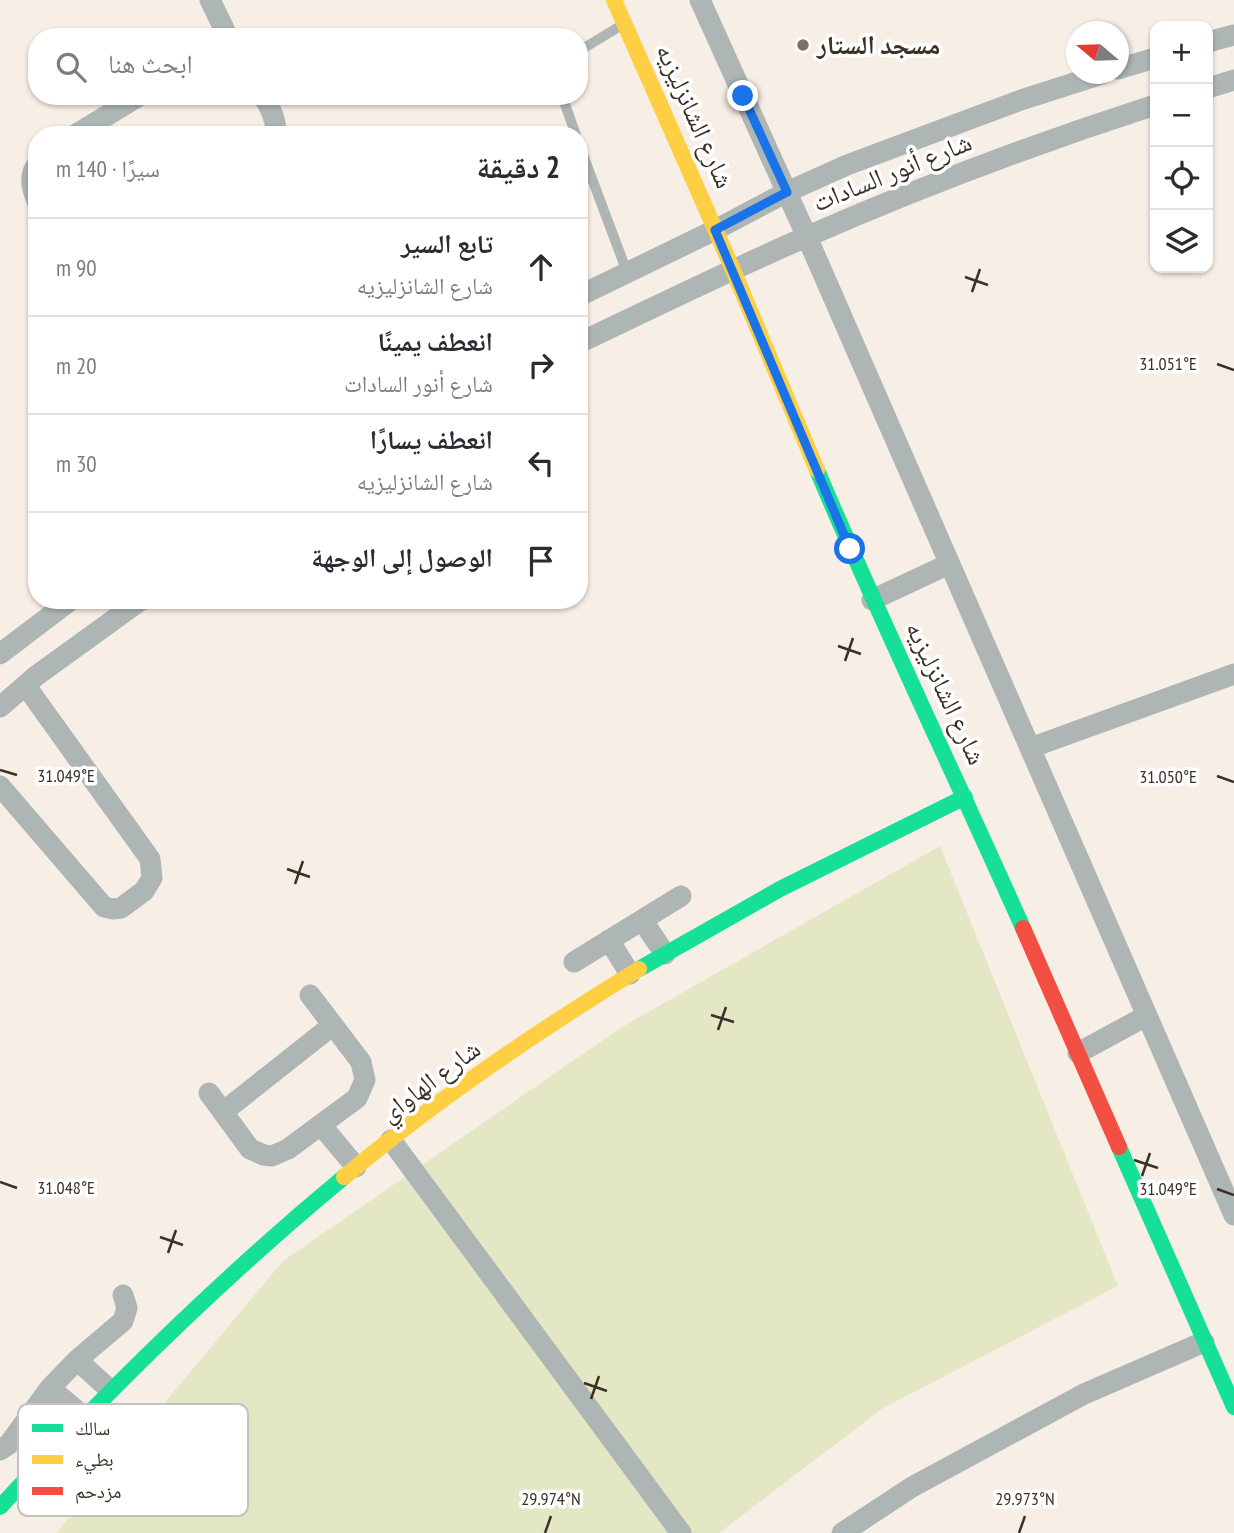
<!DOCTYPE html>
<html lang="ar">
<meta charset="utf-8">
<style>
body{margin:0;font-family:"PT Sans Narrow","Noto Naskh Arabic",sans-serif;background:#f2f2f3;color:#2b2b33;direction:rtl}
.controls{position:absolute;right:21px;top:21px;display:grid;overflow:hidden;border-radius:14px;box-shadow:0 2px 5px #0004}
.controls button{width:63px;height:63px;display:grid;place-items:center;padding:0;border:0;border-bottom:2px solid #e1e1e2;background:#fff;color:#2b2b33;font:35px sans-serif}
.compass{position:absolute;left:1066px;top:21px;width:63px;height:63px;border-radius:50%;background:#fff;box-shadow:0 2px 5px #0004;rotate:289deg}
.stop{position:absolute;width:21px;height:21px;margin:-16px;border:5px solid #1a73e8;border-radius:50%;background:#fff}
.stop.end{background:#1a73e8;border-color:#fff;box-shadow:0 2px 7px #0008}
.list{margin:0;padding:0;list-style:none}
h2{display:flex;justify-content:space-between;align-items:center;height:91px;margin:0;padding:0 28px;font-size:30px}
h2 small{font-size:23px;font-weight:400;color:#7c7c81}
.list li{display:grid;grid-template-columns:46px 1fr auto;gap:21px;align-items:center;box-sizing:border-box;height:98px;padding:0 28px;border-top:2px solid #e1e1e2}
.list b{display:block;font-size:26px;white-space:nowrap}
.list p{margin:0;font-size:23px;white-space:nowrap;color:#7c7c81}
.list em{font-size:23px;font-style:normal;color:#7c7c81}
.icon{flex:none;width:38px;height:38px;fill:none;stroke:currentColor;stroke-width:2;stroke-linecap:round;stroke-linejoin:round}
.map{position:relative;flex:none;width:1234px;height:1533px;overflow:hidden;direction:ltr}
.search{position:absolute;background:#fff;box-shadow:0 2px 5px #0004;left:28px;top:28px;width:560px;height:77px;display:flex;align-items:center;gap:18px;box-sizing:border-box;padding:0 24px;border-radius:28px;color:#7c7c81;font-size:26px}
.panel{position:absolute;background:#fff;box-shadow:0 2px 5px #0004;left:28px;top:126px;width:560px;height:483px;border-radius:28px;direction:rtl}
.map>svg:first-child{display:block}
.green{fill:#e4e7c3}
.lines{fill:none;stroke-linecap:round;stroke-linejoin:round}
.lane{stroke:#aeb5b5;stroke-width:10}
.street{stroke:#aeb5b5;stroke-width:21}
.fast{stroke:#16e098;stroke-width:16}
.slow{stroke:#ffcf43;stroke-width:16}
.jam{stroke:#f24e42;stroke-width:16}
.route{stroke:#1a73e8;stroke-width:9}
.ticks{fill:none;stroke:#3a3026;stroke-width:2.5}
.poi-dot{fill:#7c7269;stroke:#fff;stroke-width:2.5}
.labels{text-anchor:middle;stroke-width:7;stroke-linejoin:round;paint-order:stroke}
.poi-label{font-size:26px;font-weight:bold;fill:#3a3026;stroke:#fff;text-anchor:start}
.street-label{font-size:26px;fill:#3a3026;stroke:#fff}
.key{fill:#fff;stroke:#c4c1be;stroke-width:2}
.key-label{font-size:19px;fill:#3a3026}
.ticks-label{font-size:18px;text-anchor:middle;fill:#3a3026;stroke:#fff;stroke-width:7;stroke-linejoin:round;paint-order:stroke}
</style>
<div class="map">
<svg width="1234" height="1533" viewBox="0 0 1234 1533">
<rect width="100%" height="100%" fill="#f7eee5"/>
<!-- green -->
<path class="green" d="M940,846L1118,1286L883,1408L719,1533H56L283,1261L622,1027Z"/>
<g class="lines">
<!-- lane -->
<path class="lane" d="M579,51L622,25
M562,96L576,135
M579,144L627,272"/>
<!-- street -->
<path class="street" d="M210,0L228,37
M700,0L807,237L1234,1215
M1208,42L1234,35
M1118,69L1155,58
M1208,88L1234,80
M263,96C270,107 278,122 275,135
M75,135L139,96
M37,165C28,176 32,189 37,201
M579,296L715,230L787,192L847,165L1021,100L1102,74
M579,343C655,307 730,270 806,237C920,187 1037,143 1155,105
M872,600L949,564
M0,654L71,600
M0,707L36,676L141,600
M1030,748L1234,674
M0,786L104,907L113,909L121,908L144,891L152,878L150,859L26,686
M642,920L665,954
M609,940L630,974
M574,962L681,896
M1078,1053L1146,1016
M209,1093L250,1149L264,1155L272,1156L288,1149L357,1098L365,1080L361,1062L310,995
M223,1112L333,1025
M321,1125L356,1167
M391,1140L681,1533
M77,1360L109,1389
M50,1388L83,1416
M0,1450L9,1444L50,1388L77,1360L123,1321L127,1308L123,1295
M842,1533L912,1487L1084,1394L1204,1342"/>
<!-- fast -->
<path class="fast" d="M817,470C882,624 955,775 1023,928
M639,969L780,889L965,797
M1119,1147L1234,1407
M0,1507C108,1390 221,1279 344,1177"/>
<!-- slow -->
<path class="slow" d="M614,0L733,270L817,470
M344,1177C436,1100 536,1032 639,969"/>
<!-- jam -->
<path class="jam" d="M1023,928L1119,1147"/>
</g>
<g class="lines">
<!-- route -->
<path class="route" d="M743,96L787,192L715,230L850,549"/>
</g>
<!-- ticks -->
<path class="ticks" d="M965,277L988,285M972,292L980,269M1217,364L1234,370M838,646L861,654M845,661L853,638M0,770L17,775M1217,776L1234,782M287,869L310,877M295,884L303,861M711,1015L734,1022M718,1030L726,1007M1134,1160L1158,1168M1142,1176L1150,1153M0,1182L17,1188M1217,1189L1234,1195M160,1237L183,1245M168,1253L176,1230M584,1383L607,1391M591,1399L599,1376M545,1533L551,1516M1019,1533L1025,1516"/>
<!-- markers -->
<circle class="poi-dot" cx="803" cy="45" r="7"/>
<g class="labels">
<!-- poi labels -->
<g class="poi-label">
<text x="817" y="54">مسجد الستار</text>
</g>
<!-- street labels -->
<g class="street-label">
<text transform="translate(695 116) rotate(66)" y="9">شارع الشانزليزيه</text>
<text transform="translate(892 172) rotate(-22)" y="9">شارع أنور السادات</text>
<text transform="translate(946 693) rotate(65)" y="9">شارع الشانزليزيه</text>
<text transform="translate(430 1081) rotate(-37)" y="9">شارع الهاواي</text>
</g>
</g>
<!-- legend -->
<rect x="18" y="1404" width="230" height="112" rx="10" class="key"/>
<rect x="32" y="1424" width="31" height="8" fill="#16e098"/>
<rect x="32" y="1455" width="31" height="9" fill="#ffcf43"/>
<rect x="32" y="1487" width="31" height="8" fill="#f24e42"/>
<g class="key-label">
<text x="75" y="1435">سالك</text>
<text x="75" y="1466">بطيء</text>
<text x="75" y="1498">مزدحم</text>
</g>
<g class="ticks-label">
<text x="1168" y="370">31.051°E</text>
<text x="66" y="782">31.049°E</text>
<text x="1168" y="783">31.050°E</text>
<text x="66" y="1194">31.048°E</text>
<text x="1168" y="1195">31.049°E</text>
<text x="551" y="1505">29.974°N</text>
<text x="1025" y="1505">29.973°N</text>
</g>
</svg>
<div class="controls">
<button>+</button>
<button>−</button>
<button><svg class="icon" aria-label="locate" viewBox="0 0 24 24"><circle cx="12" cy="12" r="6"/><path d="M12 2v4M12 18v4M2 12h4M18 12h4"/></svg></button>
<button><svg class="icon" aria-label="layers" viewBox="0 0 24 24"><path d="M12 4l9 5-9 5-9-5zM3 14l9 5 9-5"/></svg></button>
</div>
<svg class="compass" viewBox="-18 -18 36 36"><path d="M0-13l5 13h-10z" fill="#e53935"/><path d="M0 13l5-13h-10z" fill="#7c7c81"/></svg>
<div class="stop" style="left:850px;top:549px"></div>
<div class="stop end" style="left:743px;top:96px"></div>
<div class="search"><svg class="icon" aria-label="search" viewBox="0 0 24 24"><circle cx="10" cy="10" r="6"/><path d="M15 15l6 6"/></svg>ابحث هنا</div>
<section class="panel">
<h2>2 دقيقة<small>سيرًا · 140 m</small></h2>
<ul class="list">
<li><svg class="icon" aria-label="ahead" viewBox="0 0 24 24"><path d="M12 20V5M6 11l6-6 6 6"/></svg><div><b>تابع السير</b><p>شارع الشانزليزيه</p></div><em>90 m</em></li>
<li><svg class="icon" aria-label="right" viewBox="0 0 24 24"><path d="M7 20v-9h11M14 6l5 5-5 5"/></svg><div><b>انعطف يمينًا</b><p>شارع أنور السادات</p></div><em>20 m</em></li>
<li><svg class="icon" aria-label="left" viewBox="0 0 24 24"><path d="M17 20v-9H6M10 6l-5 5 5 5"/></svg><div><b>انعطف يسارًا</b><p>شارع الشانزليزيه</p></div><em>30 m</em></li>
<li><svg class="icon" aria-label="arrive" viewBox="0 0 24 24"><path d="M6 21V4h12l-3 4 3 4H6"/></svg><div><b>الوصول إلى الوجهة</b></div></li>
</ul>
</section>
</div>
